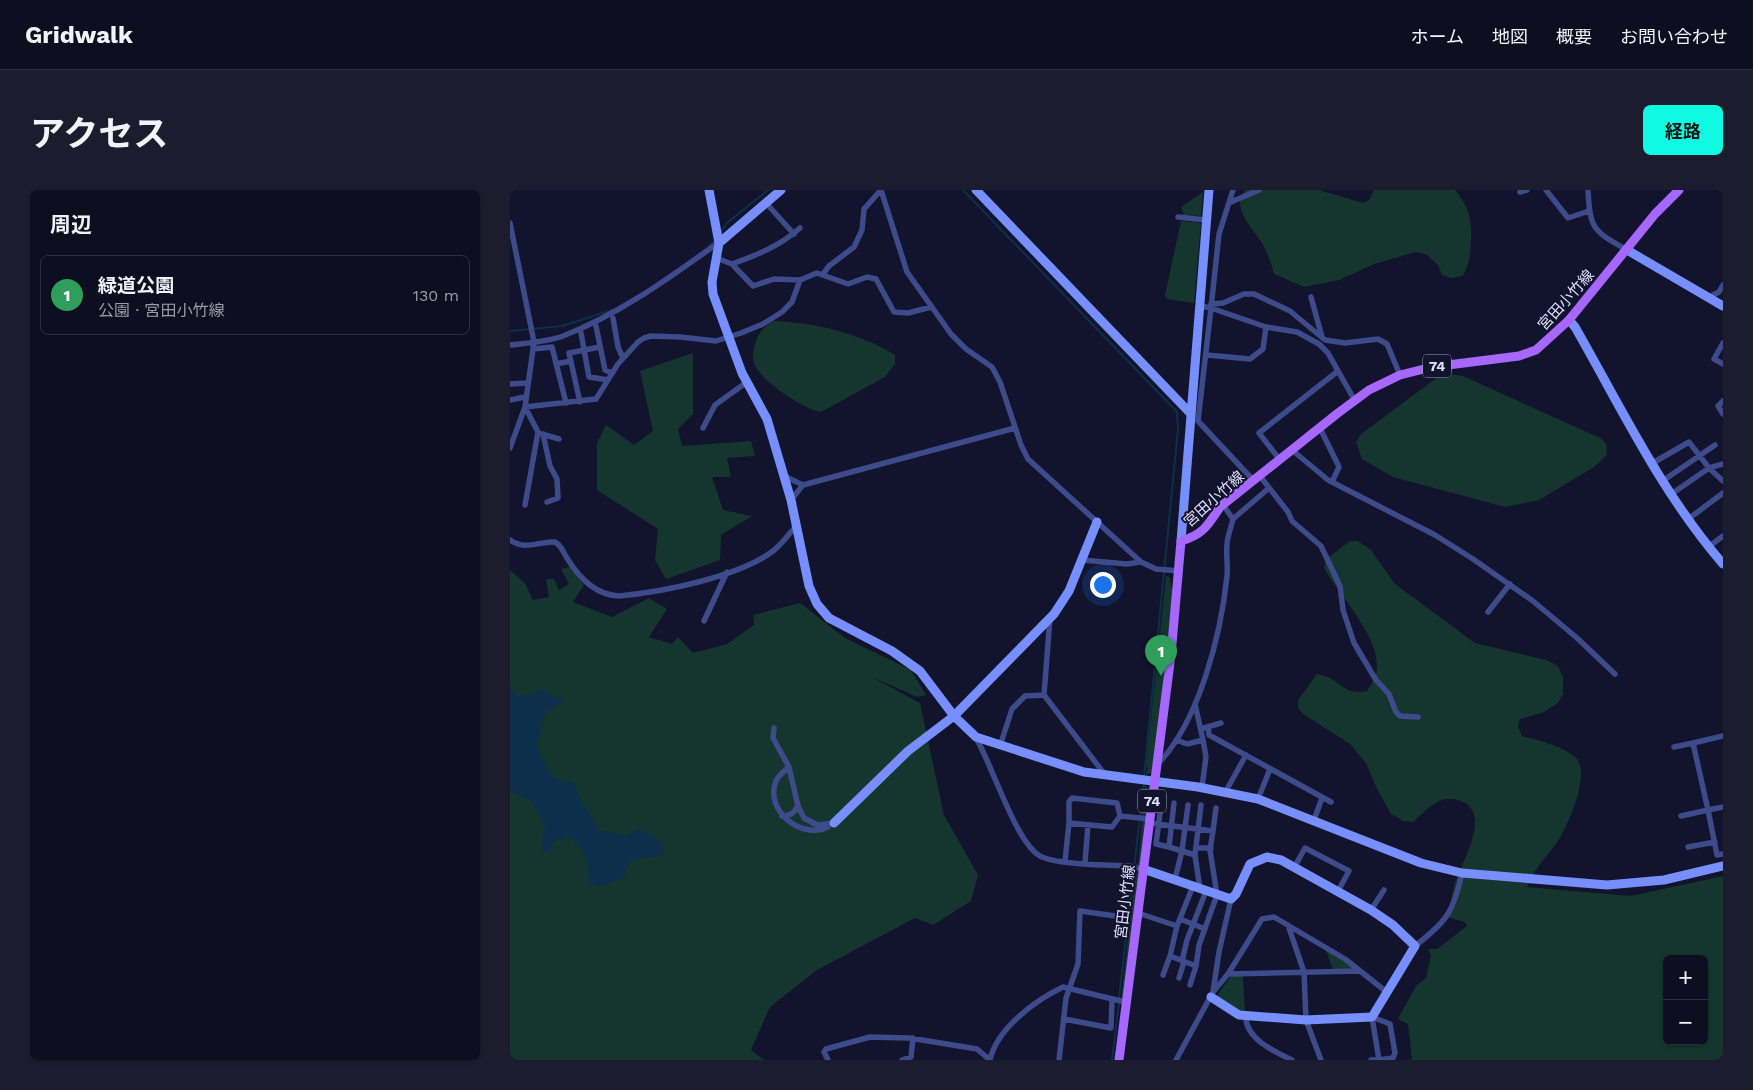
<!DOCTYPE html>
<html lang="ja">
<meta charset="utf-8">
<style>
body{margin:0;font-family:"Work Sans","Noto Sans JP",sans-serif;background:#1c1c2e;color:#f1f3f6}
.controls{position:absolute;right:15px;bottom:15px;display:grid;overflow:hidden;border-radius:8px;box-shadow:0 1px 4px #0004}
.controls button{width:45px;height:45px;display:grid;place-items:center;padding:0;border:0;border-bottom:1px solid #2e2e3f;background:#0e0e21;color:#f1f3f6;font:25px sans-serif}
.you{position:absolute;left:592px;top:394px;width:18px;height:18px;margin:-12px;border:4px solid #fff;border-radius:50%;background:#1a73e8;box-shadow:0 0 0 8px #1a73e833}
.badge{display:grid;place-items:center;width:32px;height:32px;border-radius:50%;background:#0efae1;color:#fff;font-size:16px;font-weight:700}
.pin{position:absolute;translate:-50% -41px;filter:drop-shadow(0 1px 2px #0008)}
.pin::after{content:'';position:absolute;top:26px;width:18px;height:15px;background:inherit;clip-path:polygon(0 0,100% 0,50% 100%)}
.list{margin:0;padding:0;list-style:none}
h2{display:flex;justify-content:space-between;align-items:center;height:65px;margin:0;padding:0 20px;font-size:21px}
h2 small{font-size:16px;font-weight:400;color:#9b9ca5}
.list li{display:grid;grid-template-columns:32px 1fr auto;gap:15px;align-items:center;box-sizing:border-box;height:80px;margin:0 10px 10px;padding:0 10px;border:1px solid #2e2e3f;border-radius:8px}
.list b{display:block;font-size:19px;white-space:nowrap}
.list p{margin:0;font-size:16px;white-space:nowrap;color:#9b9ca5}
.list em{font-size:16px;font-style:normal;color:#9b9ca5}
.map{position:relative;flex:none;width:1213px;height:870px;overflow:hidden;border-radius:8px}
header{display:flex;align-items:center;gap:30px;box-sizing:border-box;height:70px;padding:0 25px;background:#0e0e21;border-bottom:1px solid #2e2e3f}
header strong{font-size:24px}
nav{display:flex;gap:28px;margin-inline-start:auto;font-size:18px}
.intro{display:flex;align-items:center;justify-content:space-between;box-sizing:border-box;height:120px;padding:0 30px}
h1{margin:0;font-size:35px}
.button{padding:12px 22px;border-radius:8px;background:#0efae1;color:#111;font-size:18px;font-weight:700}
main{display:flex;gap:30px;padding:0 30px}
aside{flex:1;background:#0e0e21;border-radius:8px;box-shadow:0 1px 4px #0004}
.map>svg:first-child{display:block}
.green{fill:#15362e;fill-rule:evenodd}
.water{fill:#0c304b}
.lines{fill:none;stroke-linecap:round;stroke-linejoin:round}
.stream{stroke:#0c304b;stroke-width:2}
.street{stroke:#3e4b8a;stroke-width:5.5}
.secondary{stroke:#778ffc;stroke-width:9}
.primary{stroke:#a567fc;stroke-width:9}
.labels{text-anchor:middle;stroke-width:4;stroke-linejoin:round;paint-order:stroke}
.shield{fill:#12132c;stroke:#a1a3bf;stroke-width:1}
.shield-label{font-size:14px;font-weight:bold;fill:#dee1fe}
.street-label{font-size:15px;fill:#dee1fe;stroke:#12132c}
</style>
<header>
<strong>Gridwalk</strong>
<nav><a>ホーム</a><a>地図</a><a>概要</a><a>お問い合わせ</a></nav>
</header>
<div class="intro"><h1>アクセス</h1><a class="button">経路</a></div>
<main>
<aside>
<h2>周辺<small></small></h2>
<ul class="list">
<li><span class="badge" style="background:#2e9e5b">1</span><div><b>緑道公園</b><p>公園 · 宮田小竹線</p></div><em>130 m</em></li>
</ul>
</aside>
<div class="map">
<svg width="1213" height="870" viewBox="0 0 1213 870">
<rect width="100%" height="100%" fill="#12132c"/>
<!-- green -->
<path class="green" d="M735,0H809L853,13L859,10L864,0H945C951,7 958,19 960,28C962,43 962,75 952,86L941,88L932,85L928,75L917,65L906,62L864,74L829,90L794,97L764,84C761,73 758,64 753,55C744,39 720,19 735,0Z
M693,2L691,26L674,25L671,17Z
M671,31L691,33L684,113L657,109L655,105Z
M264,131C306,133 349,143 385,165V174L375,187L311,222C293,219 250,191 244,173C242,167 244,159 245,154C249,142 253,137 264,131Z
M183,163V224L168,239L172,256L241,251L245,266L217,268L221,287H202L213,320L242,326L211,345L210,370L156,389L145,370L148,339L87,300V253L96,235L124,255L143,241L130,181Z
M940,184L953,186L1092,249L1097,256L1096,266L1084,277L1029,310L995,317L883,287L852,269L846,252L851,244L928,187Z
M840,351H848L861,360L885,394L965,453L1036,470L1048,476L1053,487V504L1048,513L1034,522L1010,529L1008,537L1012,546C1029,551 1051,555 1065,567C1081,580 1061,627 1053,642C1043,662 1025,675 1017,697L1121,706L1213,686V870H899L902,869L898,834L888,829L906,796L916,788L921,766L918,759H927L957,736L955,732L940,728L938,723C941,713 942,703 945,693C951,673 983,623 951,611C929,603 919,619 903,632L893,631L881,624L867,599L856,573L840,554L793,524L788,518V510L807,484C830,487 831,506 857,501C860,496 865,489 866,484C874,450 829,406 814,378L816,369ZM1157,769H1194V851H1157Z
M59,377L74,395L63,412L102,427L139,408L157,419L139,447L162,454L168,447L183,463L217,454L244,435L243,425L290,413L335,448L401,480L416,505L407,507L362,487L410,513L434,625L468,685L461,711L423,735L405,728L307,780L260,817L241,860L254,870H0V380L15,393L23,410L39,407L36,389H44L49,400L59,394L51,379Z
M656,386L659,387C672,415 647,544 642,582L639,584H636L638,578L636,576Z
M635,595L640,601L638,625L632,626Z
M632,630L637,632L631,675L628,676Z
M626,679L630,682L615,807L611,809Z
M816,760L843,777V780H823Z
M721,786H733L735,822L727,821L708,809V804Z"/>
<!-- water -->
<path class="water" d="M0,496L8,507L34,500L53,511L35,524L27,557L44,589L64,592L68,605L89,640L118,646L129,639L153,653L154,665L121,670L114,687L93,696L79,693L77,668L60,646L43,652L39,664L31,660L35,637L24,616L18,609L0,601Z"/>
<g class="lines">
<!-- stream -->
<path class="stream" d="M453,0L667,222L668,238L664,280L634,587
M210,43L218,32L258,0
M199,56L206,49
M0,141L52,136L102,120
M609,808L634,592
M602,870L609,813"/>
<!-- street -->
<path class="street" d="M1010,0V2L1017,0
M1036,0L1058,28L1079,21
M1078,0C1080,39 1083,41 1117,60
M721,12L749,0
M256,13L284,44
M668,27L696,30
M0,33L24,152L15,217L0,258
M206,68L222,74L243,96L264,89L290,90
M222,74C247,65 270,56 290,38
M313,84L319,76L344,57L352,40L354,19L371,0L397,82L441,144L456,159L482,177L490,192L511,255L518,269L631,372L646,379L669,381
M801,107L812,147
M1199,107L1209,102L1213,95
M701,114L713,113L734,104H744L780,121L815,150L835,153L868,149L877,154L890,185
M690,116L701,118L709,44L723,0
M103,128L108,157L113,168
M86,136L95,180L102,183
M71,143L79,187L98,190
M1213,153L1204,169L1213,174
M0,155C17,153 37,152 53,146C110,124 159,88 208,53
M23,159L42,157L56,213
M697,165L740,169L753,159L756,137
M46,174L61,171
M0,194L17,193
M0,210L15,207
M1213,211L1208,216L1213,224
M70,212L59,163L90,157
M15,217L86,209L108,174L128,152L134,148L141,146L170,147L206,151L231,143L253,134L272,122L282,112L290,90L307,83L338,94L357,87L366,89L384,122L398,123L421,117
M15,217L28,242L15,315
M193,238L205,215L237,192
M810,238L829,277L822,292
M32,244L49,249
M33,244L40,276L47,289L48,308L37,312
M782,260L818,290L925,345L963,369L1023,411L1067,448L1105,484
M770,270L749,243L828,181
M1141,274L1179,252L1199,278L1213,291
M274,286L293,295
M750,286L778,322L782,331L811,356L830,396L833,420L844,453L866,490L879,504L886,522L890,526L908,527
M744,291L688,231L701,118L756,137L787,142L809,154L818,163L845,211
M1151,292L1205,255
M1160,305L1199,278L1213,274
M281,310L293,295L505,238
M723,329L759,298
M1177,330L1213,303
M0,350C15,361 29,351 45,352C52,356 53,362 57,368C69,388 85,405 109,406C152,402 229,387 263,361C272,354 279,344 286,336
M1198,357L1213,346
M572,370L617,374L631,372
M978,422L1000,394
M194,431L217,382
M534,505L596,586
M698,537L699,545L821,612
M264,538L263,548L279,577L288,616L294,628L307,635L324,633
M694,538L711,533
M1213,546L1183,553L1198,620L1213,617
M466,548C482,574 507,657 532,667C551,675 599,675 620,676L633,679
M666,550L677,554L693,550L685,514
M490,556L502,519L515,506L534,505L540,428
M1164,557L1183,553
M647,575C689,532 711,445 717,386C718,376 716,365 717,355C717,347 721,338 723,329L713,315
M279,577C274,581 268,586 266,591C254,621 292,650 318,637
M692,597L696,567L693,550
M716,601L736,565
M748,609L760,579
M651,616L646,654L659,657L664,613
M272,626C280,626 286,623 288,614
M1171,626L1198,620L1207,665L1213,664
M804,630L812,608
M559,633V612L562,608L607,613L610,626
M639,633L703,641L700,660L707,705L689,755L686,776L660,766L667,736
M703,641L706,618
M659,657L685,665
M1178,657L1205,652
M686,658H701
M555,671L559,633L602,637L610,626L640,629
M575,673L578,635
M785,676L795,658L839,681L828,701
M665,689L672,661L678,615
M690,699L685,665L691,615
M861,720L874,700
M628,723L667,736L683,696
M670,729L695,739
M778,735L794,782L796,830L811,870
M905,756C937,731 943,723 952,683
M672,771L677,750L696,701
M718,784L850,781
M653,785L660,766
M669,788L674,772
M680,795L686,776
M703,802L718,784L752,729L764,727L835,769L878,803
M736,825C734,848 765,862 782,870
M862,827L880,834L885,863L883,868L869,870
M554,829L601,838L602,810
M318,870L314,862L316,859L360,847L400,848L467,859L480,870
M392,870L401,867L403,848
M480,870C487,838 526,810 553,797L615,812
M549,870L556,808L568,774L570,721L613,727
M666,870L703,802L709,762L721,709
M861,870H869L862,827"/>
<!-- secondary -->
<path class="secondary" d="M199,0L209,53L202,92L203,104L232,183L257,229L281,310L299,396L307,414L319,428L382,461L410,481L444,526L466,547L574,582L688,597L748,609L911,673L952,683L1097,695L1154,690L1213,676
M466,0L681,224
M209,53L271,0
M1117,60L1213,116
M1059,130L1065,137C1112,219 1151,302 1213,374
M671,351L699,0
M324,633L398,561L444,526L544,424L559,401L587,332
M633,679L721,709L726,704L740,674L757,667L771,670L861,720L883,735L905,756L862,827L796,830L729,825L701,807"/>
<!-- primary -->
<path class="primary" d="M609,870L661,465L671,351C693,345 698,335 710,317L828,223L859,200L890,185L922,177L1009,166L1026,160L1059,130L1145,24L1169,0"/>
</g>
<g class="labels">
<!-- shield labels -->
<g class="shield">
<rect x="913" y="164.5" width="28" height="23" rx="4"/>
<rect x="628" y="599.5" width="28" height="23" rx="4"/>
</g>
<g class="shield-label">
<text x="927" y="181">74</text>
<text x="642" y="616">74</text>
</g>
<!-- street labels -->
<g class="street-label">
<text transform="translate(1056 110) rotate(-48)" y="5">宮田小竹線</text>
<text transform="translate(704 309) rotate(-42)" y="5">宮田小竹線</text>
<text transform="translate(615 712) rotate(-83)" y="5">宮田小竹線</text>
</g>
</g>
</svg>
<div class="controls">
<button>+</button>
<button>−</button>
</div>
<div class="you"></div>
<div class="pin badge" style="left:651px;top:486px;background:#2e9e5b">1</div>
</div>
</main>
